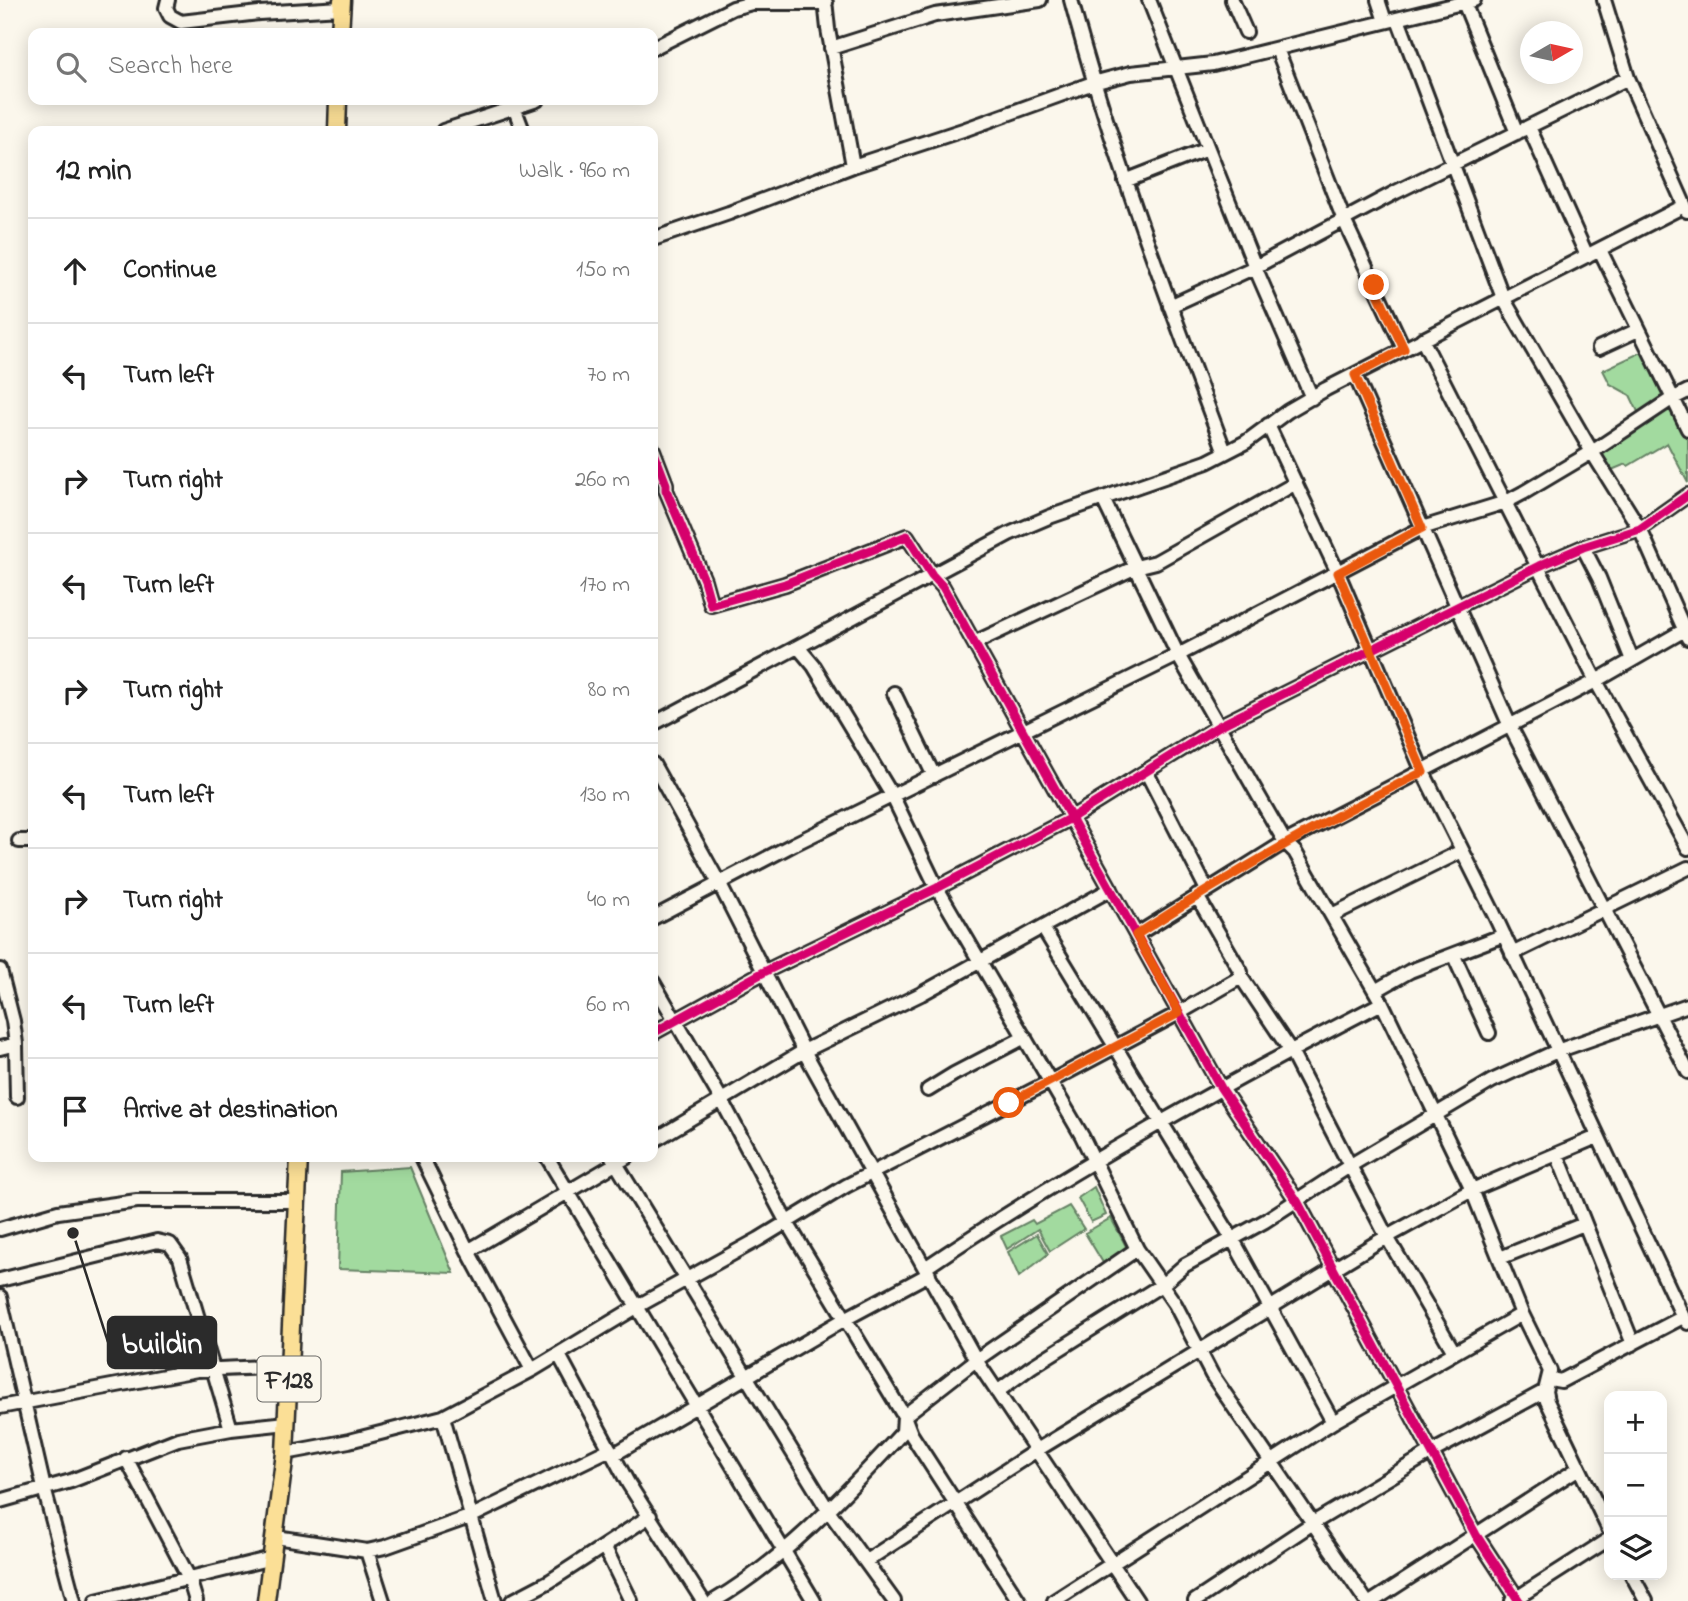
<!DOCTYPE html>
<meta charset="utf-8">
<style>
body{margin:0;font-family:"Indie Flower",sans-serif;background:#f2f2f2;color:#222}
.controls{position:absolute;right:21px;bottom:21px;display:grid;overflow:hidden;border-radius:14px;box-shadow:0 4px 18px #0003}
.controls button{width:63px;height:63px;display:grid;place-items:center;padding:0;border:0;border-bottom:2px solid #e0e0e0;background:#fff;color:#222;font:35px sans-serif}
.compass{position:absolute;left:1520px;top:21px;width:63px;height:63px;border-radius:50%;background:#fff;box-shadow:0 4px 18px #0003;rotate:81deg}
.stop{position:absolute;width:21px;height:21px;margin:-16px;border:5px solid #ea580c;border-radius:50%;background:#fff}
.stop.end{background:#ea580c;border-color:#fff;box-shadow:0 2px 7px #0008}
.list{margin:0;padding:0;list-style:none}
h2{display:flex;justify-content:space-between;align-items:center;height:91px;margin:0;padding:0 28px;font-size:30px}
h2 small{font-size:23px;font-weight:400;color:#767676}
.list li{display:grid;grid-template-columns:46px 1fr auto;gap:21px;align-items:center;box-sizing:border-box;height:105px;padding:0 28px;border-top:2px solid #e0e0e0}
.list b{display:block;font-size:26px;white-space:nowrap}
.list em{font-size:23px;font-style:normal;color:#767676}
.icon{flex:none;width:38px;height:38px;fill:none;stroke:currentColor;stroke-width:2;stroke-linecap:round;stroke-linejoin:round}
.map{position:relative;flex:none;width:1688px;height:1601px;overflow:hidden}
.search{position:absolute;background:#fff;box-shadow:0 4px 18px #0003;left:28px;top:28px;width:630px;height:77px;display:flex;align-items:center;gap:18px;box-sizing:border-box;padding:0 24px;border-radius:14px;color:#767676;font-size:26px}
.panel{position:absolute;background:#fff;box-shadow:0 4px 18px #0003;left:28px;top:126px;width:630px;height:1036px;border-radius:14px}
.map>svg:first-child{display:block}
.green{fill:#a2da9f;stroke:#668265;stroke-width:2}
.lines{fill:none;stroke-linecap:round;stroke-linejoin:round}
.minor-casing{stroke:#2b2b2b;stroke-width:18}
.major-casing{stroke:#2b2b2b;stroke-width:21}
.minor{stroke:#fbf7ec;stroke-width:12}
.major{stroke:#fbdf96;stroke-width:16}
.cycleway-casing{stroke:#fbf7ec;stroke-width:13}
.cycleway{stroke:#d6006c;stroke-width:9}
.route{stroke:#ea580c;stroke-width:9}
.labels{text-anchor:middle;stroke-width:6;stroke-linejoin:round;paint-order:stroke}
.shield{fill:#fbf7ec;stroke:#696865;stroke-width:2}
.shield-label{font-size:26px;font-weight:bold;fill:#2b2b2b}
.leader{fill:none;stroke:#2b2b2b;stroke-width:2.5}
.callout-dot{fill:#2b2b2b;stroke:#fbf7ec;stroke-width:2.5}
.callout{fill:#2b2b2b;stroke:#2b2b2b;stroke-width:2.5}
.callout-label{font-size:30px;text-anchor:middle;font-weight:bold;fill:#fff}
</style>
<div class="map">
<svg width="1688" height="1601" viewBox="0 0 1688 1601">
<rect width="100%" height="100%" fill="#fbf7ec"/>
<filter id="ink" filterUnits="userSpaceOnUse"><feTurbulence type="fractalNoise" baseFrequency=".0143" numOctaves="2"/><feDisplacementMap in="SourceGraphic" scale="14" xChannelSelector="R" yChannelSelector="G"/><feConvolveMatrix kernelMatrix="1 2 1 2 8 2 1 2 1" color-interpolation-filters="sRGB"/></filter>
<g filter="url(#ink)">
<!-- green -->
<path class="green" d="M1646,350L1670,400L1639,414L1630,395L1610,384L1603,370Z
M1671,401L1688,432V483L1667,443L1628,466L1626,464L1607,472L1595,453Z
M410,1167L454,1273L338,1269L341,1172Z
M1094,1187L1106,1215L1091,1222L1078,1198Z
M1069,1206L1084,1229L1050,1251L1038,1229L1007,1249L1001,1236L1032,1220L1035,1224Z
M1111,1218L1128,1250L1105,1266L1085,1233Z
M1037,1234L1048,1254L1019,1277L1008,1252Z"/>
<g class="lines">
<defs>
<path id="minor" d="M168,0L166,8L170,16L181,22L259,13L341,8
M825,0L828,29L853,166
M1071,0C1112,154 1169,303 1225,452
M1149,0L1255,267L1312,398
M1232,0L1246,32
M1378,0L1385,21
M1463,0L1517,133
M1604,0L1628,78L1687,211
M1398,19L1503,298L1592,452L1640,529L1688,638
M653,48L733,8L752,3H826
M831,48L935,15L1040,0
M1277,49L1344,220L1404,349
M514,107L523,131
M1529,127L1587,256
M443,131L537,100
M1125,181L1207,149
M653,239L729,213L853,166L966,129L1093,83L1131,73L1213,64L1474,0
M1600,250L1688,429
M1170,306L1255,267L1396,192L1628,78
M1422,339L1596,681L1688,848
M1599,348L1638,330
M1355,375L1510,726L1688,1072
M1268,425L1338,573L1423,772L1494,914L1683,1317L1688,1323
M653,450L666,484V490L704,580L711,605L785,584L907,536L932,575L943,587L1221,1088L1297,1201L1476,1535L1519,1601
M1103,499L1178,655L1285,842L1295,852L1382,1003L1472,1190L1522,1314L1550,1371L1545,1391L1547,1401L1609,1530
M1583,547L1599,578L1632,660
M974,643L1136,567L1156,562L1296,483
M798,647L814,666L893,797L937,888L1082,1136L1137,1249L1175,1304L1212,1375L1366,1601
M894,693L934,776
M653,724L1009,534L1049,517L1207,462L1246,442L1288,411L1326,389L1684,206
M653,764L719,883L804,1051L976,1360L1137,1601
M1146,771L1207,890
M19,841H33
M1197,896L1241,972V977L1290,1050L1387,1237L1454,1352
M1332,915L1462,851
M653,918L794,844L1178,655L1422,528L1506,502L1523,493L1592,452L1670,400L1688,391
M1043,928L1233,1240L1333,1422
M1136,935L1285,842L1596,681L1688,628
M1512,954L1688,868
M1454,956L1489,1033
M0,970L13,1021L16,1044L17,1097
M653,982L721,1099L786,1221L904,1416L911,1434L1019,1601
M1375,991L1410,971L1504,935
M653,1033L764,972L937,888L1071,818L1219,726L1539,566L1583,547L1640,529L1688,495
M0,1048L16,1044
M928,1090L954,1074L1025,1037
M653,1141L804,1051L921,994L1111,889
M1557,1154L1633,1344
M422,1157L468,1251L532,1370
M547,1157L814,1601
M612,1157L828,1510L894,1601
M0,1229L58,1212L137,1201H297
M468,1251L627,1157
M1500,1258L1584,1224
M925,1268C1071,1169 1226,1084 1382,1003
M0,1280L157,1241L170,1244L180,1258L231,1429
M0,1297L44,1488L74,1601
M559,1355L628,1483L703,1601
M1550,1379L1561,1381L1683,1317
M997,1392L1031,1367L1163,1284L1185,1265L1265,1221L1351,1165L1492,1081L1557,1051L1688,1005
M0,1407L197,1370L290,1366
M443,1417L495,1601
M285,1453L349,1441L443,1417L532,1370L638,1306L759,1239L846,1186L1051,1081L1179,1013L1241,977
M613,1455L845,1319L929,1274
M126,1458L189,1578L196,1601
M0,1501L71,1481L178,1439L231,1429L287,1423
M276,1537L367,1551L385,1547L472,1516L610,1449
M604,1546L631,1601
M367,1551L383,1601
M866,1561L1037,1450L1376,1243L1472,1190L1597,1137
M1632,1575L1646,1601
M96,1601L272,1558
M512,1601L550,1581L650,1516
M714,1601C787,1558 845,1494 903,1432L904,1416L976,1360L1137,1249
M1054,1601L1333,1422L1522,1314
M1195,1601L1313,1523L1430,1453L1545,1391
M1373,1601L1579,1468
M1512,1601L1609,1539"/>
<path id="major" d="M340,33L342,0
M337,131L338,100
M266,1601L285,1453L299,1157"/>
</defs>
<!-- minor casing -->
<use href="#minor" class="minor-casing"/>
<!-- major casing -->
<use href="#major" class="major-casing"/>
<!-- minor -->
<use href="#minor" class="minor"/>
<!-- major -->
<use href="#major" class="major"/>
<defs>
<path id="cycleway" d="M653,450L666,484V490L704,580L711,605L785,584L907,536L932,575L943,587L1221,1088L1297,1201L1476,1535L1519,1601
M653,1033L764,972L937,888L1071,818L1219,726L1539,566L1583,547L1640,529L1688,495"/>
</defs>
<!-- cycleway casing -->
<use href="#cycleway" class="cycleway-casing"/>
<!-- cycleway -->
<use href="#cycleway" class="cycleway"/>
</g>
</g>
<g class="lines" filter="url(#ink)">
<!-- route -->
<path class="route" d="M1009,1103L1179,1013L1136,935C1230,874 1322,821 1423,772L1338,573L1422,528L1355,375L1404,349L1374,285"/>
</g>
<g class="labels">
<!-- shield labels -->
<rect class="shield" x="257.5" y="1356.5" width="63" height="45" rx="5"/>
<g class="shield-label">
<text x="289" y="1388">F128</text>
</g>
</g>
<!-- callouts -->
<path class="leader" d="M73 1233L108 1342"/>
<circle class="callout-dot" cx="73" cy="1233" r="7"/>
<rect class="callout" x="108" y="1317" width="108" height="51" rx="7"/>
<g class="callout-label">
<text x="162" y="1353">buildin</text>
</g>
</svg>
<div class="controls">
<button>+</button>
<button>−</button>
<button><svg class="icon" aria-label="layers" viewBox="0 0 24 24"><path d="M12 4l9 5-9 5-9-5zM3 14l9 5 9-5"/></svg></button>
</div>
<svg class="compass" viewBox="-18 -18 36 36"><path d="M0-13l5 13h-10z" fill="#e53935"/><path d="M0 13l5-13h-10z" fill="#767676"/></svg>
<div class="stop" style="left:1009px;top:1103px"></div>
<div class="stop end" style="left:1374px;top:285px"></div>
<div class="search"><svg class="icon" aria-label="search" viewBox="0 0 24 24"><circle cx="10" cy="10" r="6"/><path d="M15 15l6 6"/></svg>Search here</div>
<section class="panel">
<h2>12 min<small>Walk · 960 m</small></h2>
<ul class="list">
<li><svg class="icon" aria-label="ahead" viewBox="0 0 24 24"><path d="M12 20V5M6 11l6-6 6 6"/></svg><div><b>Continue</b></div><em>150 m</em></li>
<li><svg class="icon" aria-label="left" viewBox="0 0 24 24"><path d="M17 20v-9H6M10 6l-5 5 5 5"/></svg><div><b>Turn left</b></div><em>70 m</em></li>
<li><svg class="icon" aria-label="right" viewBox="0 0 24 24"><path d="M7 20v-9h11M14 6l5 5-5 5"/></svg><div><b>Turn right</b></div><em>260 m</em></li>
<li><svg class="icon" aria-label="left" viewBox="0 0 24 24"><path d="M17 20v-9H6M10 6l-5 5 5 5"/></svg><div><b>Turn left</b></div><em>170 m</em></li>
<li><svg class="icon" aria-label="right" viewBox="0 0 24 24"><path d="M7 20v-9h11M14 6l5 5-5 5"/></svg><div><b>Turn right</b></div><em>80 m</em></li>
<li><svg class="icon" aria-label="left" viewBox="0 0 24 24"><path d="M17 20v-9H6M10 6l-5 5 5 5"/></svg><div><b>Turn left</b></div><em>130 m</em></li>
<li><svg class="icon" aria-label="right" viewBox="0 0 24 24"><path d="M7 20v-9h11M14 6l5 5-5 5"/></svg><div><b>Turn right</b></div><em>40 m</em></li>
<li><svg class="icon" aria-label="left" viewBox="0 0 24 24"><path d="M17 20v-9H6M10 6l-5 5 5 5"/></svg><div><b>Turn left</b></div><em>60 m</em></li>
<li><svg class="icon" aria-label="arrive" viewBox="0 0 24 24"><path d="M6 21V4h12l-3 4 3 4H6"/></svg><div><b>Arrive at destination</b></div></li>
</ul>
</section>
</div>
